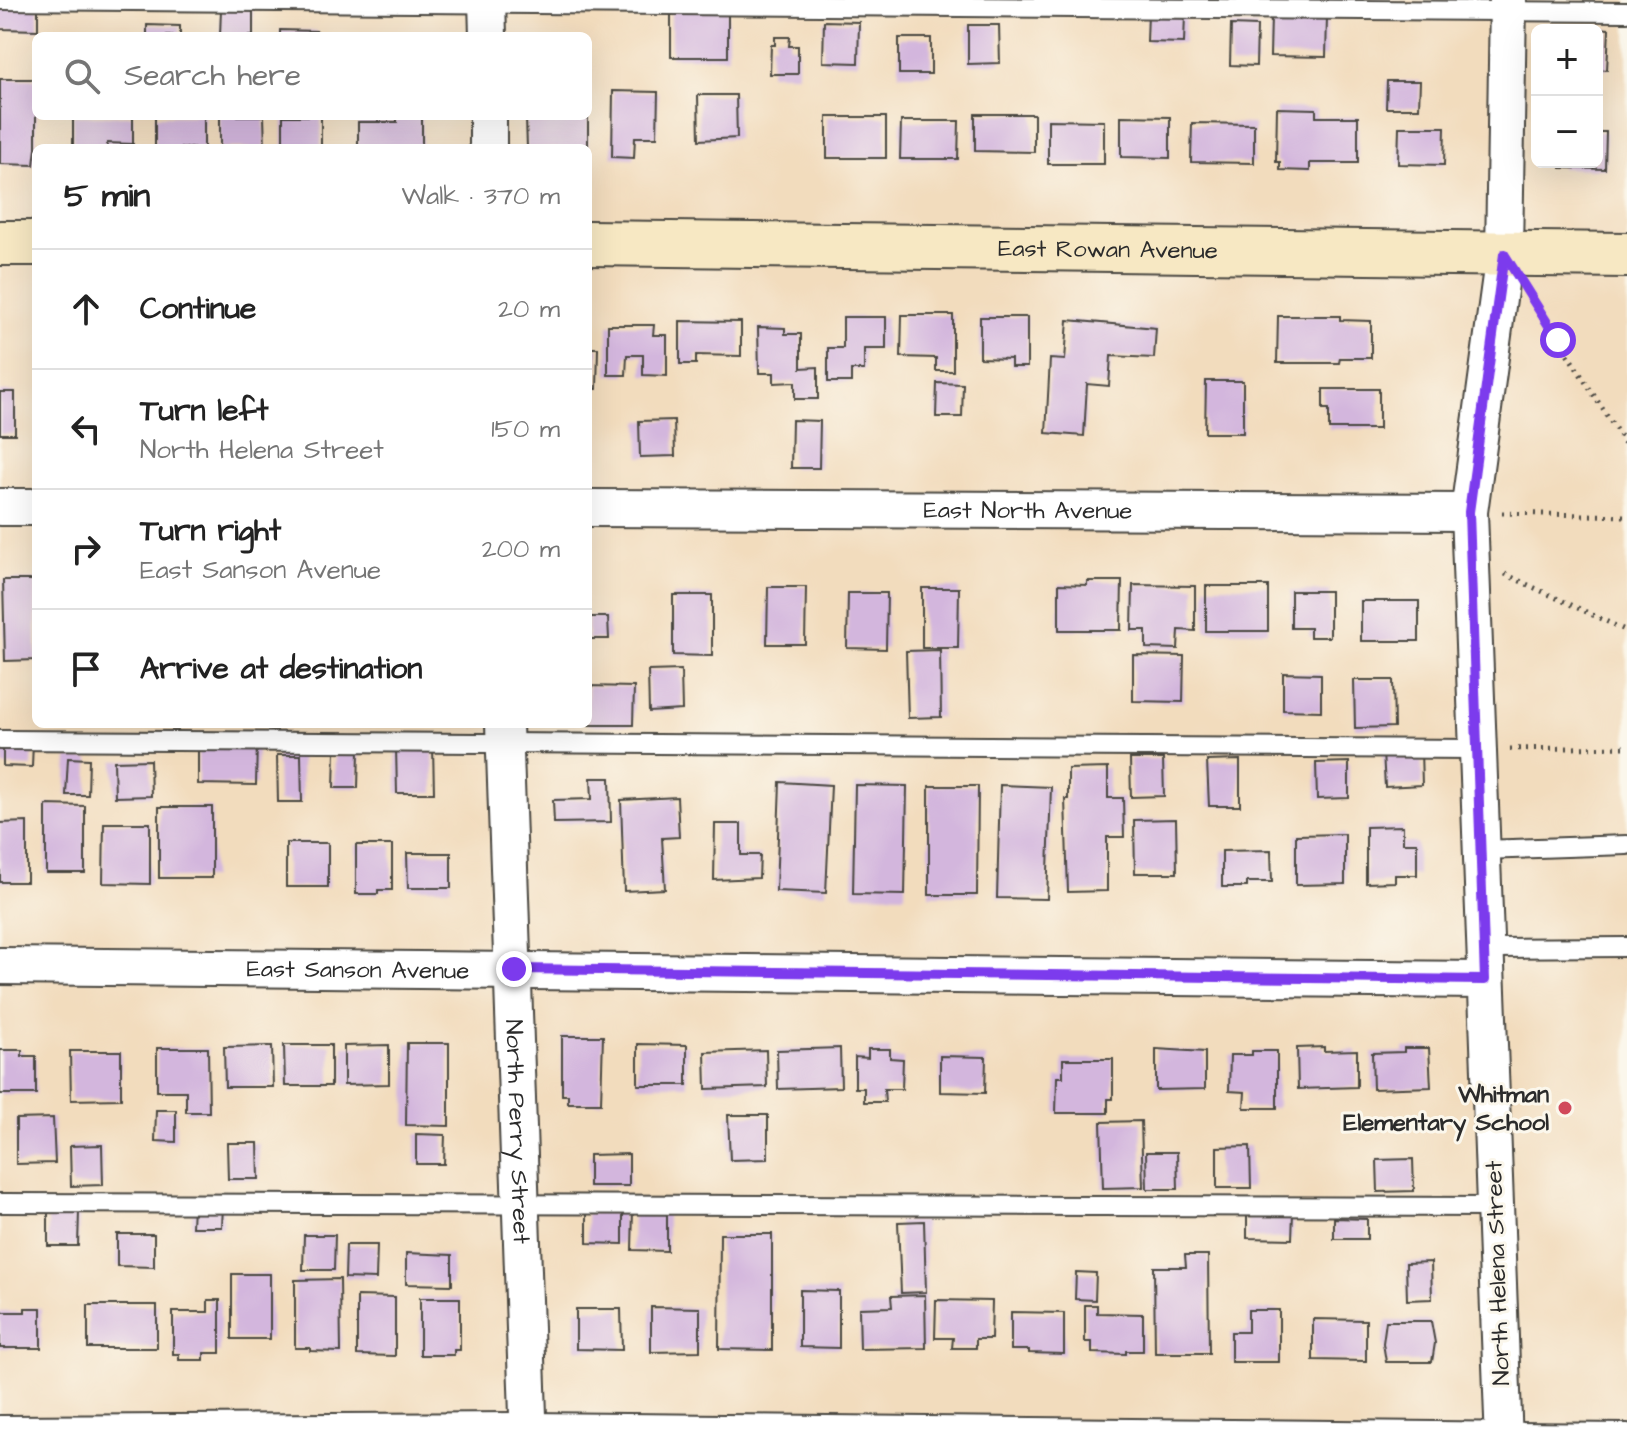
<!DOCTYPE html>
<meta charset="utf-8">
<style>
body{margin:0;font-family:"Architects Daughter",sans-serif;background:#f2f2f2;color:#222}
.controls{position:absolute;right:24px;top:24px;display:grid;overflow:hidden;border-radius:12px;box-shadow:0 8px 32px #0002}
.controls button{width:72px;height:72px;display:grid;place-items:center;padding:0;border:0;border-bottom:2px solid #e0e0e0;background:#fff;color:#222;font:40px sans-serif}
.stop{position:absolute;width:24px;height:24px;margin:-18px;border:6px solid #7c3aed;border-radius:50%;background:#fff}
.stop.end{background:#7c3aed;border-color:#fff;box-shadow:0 2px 8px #0008}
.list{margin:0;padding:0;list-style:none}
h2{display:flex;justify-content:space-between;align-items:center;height:104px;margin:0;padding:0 32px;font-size:34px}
h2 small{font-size:26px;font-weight:400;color:#767676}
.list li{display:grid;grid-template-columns:52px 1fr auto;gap:24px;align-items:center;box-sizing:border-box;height:120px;padding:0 32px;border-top:2px solid #e0e0e0}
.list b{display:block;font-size:30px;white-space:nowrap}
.list p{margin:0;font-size:26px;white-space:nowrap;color:#767676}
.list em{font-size:26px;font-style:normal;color:#767676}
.icon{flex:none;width:44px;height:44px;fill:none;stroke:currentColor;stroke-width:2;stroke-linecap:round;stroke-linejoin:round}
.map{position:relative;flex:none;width:1627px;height:1444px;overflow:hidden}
.search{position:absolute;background:#fff;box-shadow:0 8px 32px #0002;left:32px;top:32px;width:560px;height:88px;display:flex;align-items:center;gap:20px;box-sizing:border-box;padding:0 28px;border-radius:12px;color:#767676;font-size:30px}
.panel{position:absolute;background:#fff;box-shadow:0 8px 32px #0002;left:32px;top:144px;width:560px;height:584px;border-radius:12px}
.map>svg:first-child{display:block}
.building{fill:#d3b6dd}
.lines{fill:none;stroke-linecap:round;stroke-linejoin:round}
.lane-casing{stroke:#494641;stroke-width:22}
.street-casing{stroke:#494641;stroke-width:40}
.secondary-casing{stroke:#494641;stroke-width:48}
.path{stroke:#494641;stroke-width:5;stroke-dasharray:2 6;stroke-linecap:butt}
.lane{stroke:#fff;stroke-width:18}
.street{stroke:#fff;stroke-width:36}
.secondary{stroke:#f7e8c3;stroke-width:44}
.route{stroke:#7c3aed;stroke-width:10}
.poi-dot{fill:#d1495b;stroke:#fbf7ec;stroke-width:3}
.labels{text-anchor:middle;stroke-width:6;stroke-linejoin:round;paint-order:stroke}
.street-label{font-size:24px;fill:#2b2b2b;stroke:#fbf7ec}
.poi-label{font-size:24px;font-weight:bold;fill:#2b2b2b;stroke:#fbf7ec;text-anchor:end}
</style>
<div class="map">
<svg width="1627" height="1444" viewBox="0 0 1627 1444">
<rect width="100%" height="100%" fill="#fbf7ec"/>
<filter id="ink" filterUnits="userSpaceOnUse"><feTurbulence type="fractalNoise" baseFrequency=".0125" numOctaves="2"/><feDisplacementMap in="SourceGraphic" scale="16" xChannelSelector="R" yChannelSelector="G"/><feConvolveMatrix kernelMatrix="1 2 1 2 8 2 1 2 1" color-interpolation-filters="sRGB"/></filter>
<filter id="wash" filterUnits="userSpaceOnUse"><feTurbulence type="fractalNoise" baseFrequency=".006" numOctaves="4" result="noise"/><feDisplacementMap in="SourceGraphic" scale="32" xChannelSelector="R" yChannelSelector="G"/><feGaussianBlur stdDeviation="1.8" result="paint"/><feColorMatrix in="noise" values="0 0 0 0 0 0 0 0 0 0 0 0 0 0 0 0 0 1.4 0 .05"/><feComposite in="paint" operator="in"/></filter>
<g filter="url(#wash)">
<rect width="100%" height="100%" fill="#f2dcbd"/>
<g id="blocks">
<!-- building -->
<path class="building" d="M0,6L38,7V30L0,29Z
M221,9L253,10V36H220Z
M671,9H728V57H671Z
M1148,13L1185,14L1184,43L1147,42Z
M1271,16L1327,17L1326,57L1270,56Z
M824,21L859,22L858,63L823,62Z
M147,25L180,26V36H147Z
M968,25H999L1000,63L968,64Z
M1231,25L1257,26L1256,66L1230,65Z
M1597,28L1609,29L1607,70L1597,69Z
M280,30L317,31V36H280Z
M775,37H790L789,46H798V74H770L771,45H775Z
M899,38H931V74H899Z
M0,79H36V148L34,165L0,164Z
M1387,81H1420L1419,108H1386Z
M613,91L658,92L657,137H635L634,158L612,157Z
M698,95H736L737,138L699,140Z
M1277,108L1316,109V117H1358V163H1310V171L1280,170V162H1276Z
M975,114H1034V152L975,151Z
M73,116H133V144L107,143V148H73Z
M155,116H204V148H155Z
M220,116H264L265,148H220Z
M283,116H321V148H283Z
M397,116H422V148H358V122H397Z
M1121,116L1170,117V158L1121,157Z
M827,117H886V158H827Z
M526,118H588V148H527Z
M1048,120L1104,121V164H1048Z
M901,121H959L958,159H900Z
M1192,123L1254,124V163L1191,162Z
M1399,127H1445L1444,165L1398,164Z
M1597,132H1606L1605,169L1561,168V162H1597Z
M902,315H953V371H936V358L901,357Z
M1278,316H1340V320L1371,321V358H1340L1339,363H1277Z
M843,317H886V349H864V370H851V382H828V348H843Z
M980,317H1027V367H1011V359L980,358Z
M1068,320L1156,328L1154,358L1111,356L1109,386L1087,384L1084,436L1046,433L1050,359L1065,360Z
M680,321L741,322V356L696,355V364H680Z
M608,325H654L653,335H667V376L643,375V355H627L626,375H608Z
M758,327L785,328V334H801V368L818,367V399H795V382L774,383V373H759Z
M588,348H598L597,389H588Z
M1206,381H1243V433H1205Z
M937,383L963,384L962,417H936Z
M1323,389H1379V429H1329V409H1323Z
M0,392H15V434H0Z
M674,420L675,456L640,457L639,421Z
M792,420L820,421L819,468H791Z
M3,580H36V660L5,661Z
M1087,581H1122L1121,630H1059V584L1087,585Z
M1133,585L1195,586V631L1179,630L1178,649L1146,648V630H1132Z
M1206,586H1268V631H1206Z
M768,587H806L805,644H767Z
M922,588H959L958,648H922Z
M1291,591H1330V637H1310V628H1291Z
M848,593H887L886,649L847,648Z
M673,595H712V656L673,655Z
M1361,601H1419V641H1361Z
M588,617H608L609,639H588Z
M940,650L941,717L908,718L906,651Z
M1133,655L1184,656L1183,702L1133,701Z
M681,670L682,710L649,712L648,671Z
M1283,673L1321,674V711L1283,710Z
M1354,680H1393L1394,727L1355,728Z
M588,686L634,687L633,725H588Z
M3,741H33L32,767L3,766Z
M198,741L257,742L256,785L198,784Z
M433,746L434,793H397L396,747Z
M1421,750L1422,785L1385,787L1383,752Z
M335,751H359L358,788H334Z
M277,755H301L302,802H278Z
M68,758L89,759L88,795H66Z
M1130,759H1163L1164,796L1131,797Z
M150,760L151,796L115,797L114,761Z
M1240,760V806H1209L1207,761Z
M1349,762V798L1317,799L1316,763Z
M1108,768V798H1123L1124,837H1107V891L1068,892L1065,799H1068V769Z
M591,778H610L611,822L554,823L553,800L592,799Z
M780,782L831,785L826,893L776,891Z
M855,785L907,786L905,895L853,894Z
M1000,785L1051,787L1047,899L997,898Z
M929,786H978L977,895H929Z
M677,797L679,837L662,838L665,889L624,891L621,800Z
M46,805L85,806V873H46Z
M159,807H212V878H159Z
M1176,819L1177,873H1135L1134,820Z
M27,822V882H0V823Z
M104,823H150V884L103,883Z
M715,824H741V855H760L759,878L714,880Z
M1403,826V843H1417V875H1395V882L1366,883V827Z
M1345,834V884L1296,885V835Z
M286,843H328V887H286Z
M356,845H392V890H378V894H356Z
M1271,850L1272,882H1247V887H1222V851Z
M407,853H451V888H408Z
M562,1036H603L601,1103H568V1095H562Z
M407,1043H449V1126L406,1125Z
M638,1044L687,1045V1085H638Z
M284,1045H331V1086H285Z
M389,1045V1084L344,1085V1046Z
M272,1046L273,1087H225L224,1047Z
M1324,1047V1051L1357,1050V1087L1298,1089L1297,1048Z
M157,1048H208L209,1112H186V1091H157Z
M840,1048L841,1087L778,1089L777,1050Z
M1404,1048H1429L1431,1087L1373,1089L1372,1053L1404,1052Z
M868,1049H890V1058L903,1059L902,1089H884L885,1102H864V1088H855V1057L868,1058Z
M1156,1049L1205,1052V1089L1156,1090Z
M0,1050H22V1056H36V1094H0Z
M766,1050L767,1087L706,1089L705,1052Z
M70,1051H121V1099L71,1100Z
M1252,1051H1277V1108H1244L1245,1092L1229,1091L1230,1055H1252Z
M940,1056L986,1057L985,1093L940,1092Z
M1063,1059H1113V1099H1108V1113H1056L1057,1077H1063Z
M156,1110H176V1142L155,1141Z
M728,1115H768V1159L730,1160Z
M53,1118L55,1163L16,1164V1119Z
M1141,1121L1143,1187L1103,1188L1101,1122Z
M416,1134L445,1135L444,1164H416Z
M227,1143H258L259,1179H228Z
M102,1145L103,1185L71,1186L70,1146Z
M1250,1146L1251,1188H1217V1147Z
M1146,1152H1177L1178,1189H1147Z
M629,1154V1186H589V1155Z
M1413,1159L1414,1191L1378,1192L1377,1160Z
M193,1205L223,1206L222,1227H192Z
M48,1210L79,1211L78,1246H48Z
M633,1210L667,1211V1251L632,1250Z
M1247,1212L1293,1213L1292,1239L1247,1238Z
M587,1213H623V1244L587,1243Z
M1334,1218L1367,1219V1239H1334Z
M924,1221L926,1292L901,1293L898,1222Z
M117,1234H154V1267L117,1266Z
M720,1234H772V1350L719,1349Z
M304,1235H335L334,1270H303Z
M346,1245H377L376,1279L345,1278Z
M406,1253L452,1255V1285L406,1284Z
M1185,1255H1208L1209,1353H1155L1154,1267H1186Z
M1431,1262L1432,1299L1407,1300L1406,1263Z
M1076,1272L1096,1273L1095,1300L1075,1299Z
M232,1274H270V1339H232Z
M340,1279L341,1352L310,1351V1348H295V1280Z
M800,1290L839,1291V1348L800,1347Z
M925,1295L926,1348L860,1349L859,1308L892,1307L891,1296Z
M357,1296L395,1297V1356L357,1355Z
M420,1298H460V1350H454V1355H420Z
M208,1300H220V1353H204V1360H179V1354H173V1312H208Z
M936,1300L992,1301L991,1339H976V1348H952L953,1338H935Z
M88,1305H157V1348H88Z
M1085,1305H1097V1313L1143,1314V1351H1126V1354L1092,1353V1342H1085Z
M651,1307L700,1308V1351L651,1352Z
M25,1308H41V1348H0V1312H25Z
M576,1309H621L622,1350L576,1349Z
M1248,1310H1279V1362H1231V1332H1248Z
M1011,1312L1064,1313V1354L1029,1353V1350H1011Z
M1313,1319L1366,1320V1361L1313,1360Z
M1386,1321H1431L1435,1343L1432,1362H1386L1383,1343Z"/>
</g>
</g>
<g filter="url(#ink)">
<use href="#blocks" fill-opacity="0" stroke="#494641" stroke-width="2"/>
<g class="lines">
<defs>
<path id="lane" d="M0,0L1627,12
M0,740L1477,749
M1481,850L1627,845
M1484,948L1627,947
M0,1203L1495,1207"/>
<g id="street">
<path d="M487,0L488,36"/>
<path d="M488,116V148"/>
<path d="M0,507H36"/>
<path id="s1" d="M588,508L1469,512"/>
<path id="s2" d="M504,724L529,1444"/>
<path id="s3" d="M0,966L1485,980"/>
<path d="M0,1434L529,1431L1627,1442"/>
<path d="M1504,1444L1469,512L1504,254L1508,0"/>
</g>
<g id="secondary">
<path d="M0,243H36"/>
<path id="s4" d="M588,243L1627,255"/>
</g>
</defs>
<!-- lane casing -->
<use href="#lane" class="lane-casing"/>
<!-- street casing -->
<use href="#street" class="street-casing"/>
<!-- secondary casing -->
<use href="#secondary" class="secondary-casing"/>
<!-- path -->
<path class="path" d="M1533,300L1627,447
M1502,513L1627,516
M1505,574L1627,631
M1510,749L1627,747"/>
<!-- lane -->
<use href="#lane" class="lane"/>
<!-- street -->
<use href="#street" class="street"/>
<!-- secondary -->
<use href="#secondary" class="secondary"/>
</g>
</g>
<g class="lines" filter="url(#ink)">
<!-- route -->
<path class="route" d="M514,969L1485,980L1469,512L1504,254L1558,340"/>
</g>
<!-- markers -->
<circle class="poi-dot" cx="1565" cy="1108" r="8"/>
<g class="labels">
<!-- street labels -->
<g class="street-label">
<text dy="8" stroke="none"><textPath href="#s4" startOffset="520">East Rowan Avenue</textPath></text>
<text dy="8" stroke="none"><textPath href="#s1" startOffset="440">East North Avenue</textPath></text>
<text dy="8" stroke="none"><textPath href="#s3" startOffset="358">East Sanson Avenue</textPath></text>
<text dy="8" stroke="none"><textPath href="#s2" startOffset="408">North Perry Street</textPath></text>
<text transform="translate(1497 1273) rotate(-92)" y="8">North Helena Street</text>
</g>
<!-- poi labels -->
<g class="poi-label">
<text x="1549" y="1102">Whitman<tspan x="1549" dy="28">Elementary School</tspan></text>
</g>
</g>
</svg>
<div class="controls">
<button>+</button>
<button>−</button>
</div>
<div class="stop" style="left:1558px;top:340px"></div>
<div class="stop end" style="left:514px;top:969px"></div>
<div class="search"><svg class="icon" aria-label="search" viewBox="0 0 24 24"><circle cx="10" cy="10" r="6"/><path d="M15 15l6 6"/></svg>Search here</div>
<section class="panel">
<h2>5 min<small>Walk · 370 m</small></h2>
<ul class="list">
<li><svg class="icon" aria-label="ahead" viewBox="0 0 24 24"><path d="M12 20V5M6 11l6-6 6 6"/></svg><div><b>Continue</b></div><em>20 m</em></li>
<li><svg class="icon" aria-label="left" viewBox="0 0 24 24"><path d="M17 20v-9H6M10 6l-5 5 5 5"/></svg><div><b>Turn left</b><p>North Helena Street</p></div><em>150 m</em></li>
<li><svg class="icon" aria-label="right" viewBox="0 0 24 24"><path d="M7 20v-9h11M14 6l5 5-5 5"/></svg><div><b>Turn right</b><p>East Sanson Avenue</p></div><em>200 m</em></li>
<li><svg class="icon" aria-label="arrive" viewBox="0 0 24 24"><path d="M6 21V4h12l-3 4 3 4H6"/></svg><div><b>Arrive at destination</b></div></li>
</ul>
</section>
</div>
